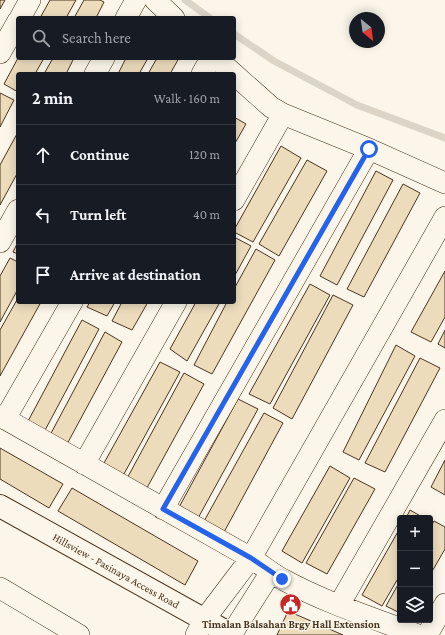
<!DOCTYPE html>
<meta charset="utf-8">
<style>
body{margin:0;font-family:"Crimson Pro",serif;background:#20242c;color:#f1f3f6}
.controls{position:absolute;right:12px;bottom:12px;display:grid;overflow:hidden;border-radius:4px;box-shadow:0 2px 10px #0003}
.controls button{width:36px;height:36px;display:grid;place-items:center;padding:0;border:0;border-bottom:1px solid #363941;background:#171b24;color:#f1f3f6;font:20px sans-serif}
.compass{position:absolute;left:349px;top:12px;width:36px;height:36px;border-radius:50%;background:#171b24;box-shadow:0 2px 10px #0003;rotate:151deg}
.stop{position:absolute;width:12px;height:12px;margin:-9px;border:3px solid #2563eb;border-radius:50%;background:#fff}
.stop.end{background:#2563eb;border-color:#fff;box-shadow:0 1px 4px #0008}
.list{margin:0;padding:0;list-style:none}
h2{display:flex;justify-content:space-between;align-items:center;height:52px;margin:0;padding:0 16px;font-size:17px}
h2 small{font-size:13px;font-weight:400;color:#9ea1a6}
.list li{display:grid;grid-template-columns:26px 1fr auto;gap:12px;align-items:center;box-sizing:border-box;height:60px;padding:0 16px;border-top:1px solid #363941}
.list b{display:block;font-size:15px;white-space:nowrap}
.list em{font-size:13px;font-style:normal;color:#9ea1a6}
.icon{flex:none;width:22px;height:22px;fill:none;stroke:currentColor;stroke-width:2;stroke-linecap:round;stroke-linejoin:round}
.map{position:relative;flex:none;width:445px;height:635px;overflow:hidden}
.search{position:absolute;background:#171b24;box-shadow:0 2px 10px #0003;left:16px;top:16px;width:220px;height:44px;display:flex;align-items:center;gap:10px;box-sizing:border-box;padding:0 14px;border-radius:4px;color:#9ea1a6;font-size:15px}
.panel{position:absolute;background:#171b24;box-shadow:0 2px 10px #0003;left:16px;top:72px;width:220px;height:232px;border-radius:4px}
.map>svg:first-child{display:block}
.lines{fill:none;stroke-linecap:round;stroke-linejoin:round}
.stream{stroke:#dcd4c6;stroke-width:7}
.building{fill:#ecdcbc;stroke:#4a3520}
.minor-casing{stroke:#4a3520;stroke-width:22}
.tertiary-casing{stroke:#4a3520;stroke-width:24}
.minor{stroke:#fbf6e9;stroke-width:21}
.tertiary{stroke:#fbf6e9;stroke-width:22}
.route{stroke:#2563eb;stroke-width:5}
.labels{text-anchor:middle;stroke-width:3;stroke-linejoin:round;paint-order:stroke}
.street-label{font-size:11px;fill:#4a3520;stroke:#fbf6e9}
.poi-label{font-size:11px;font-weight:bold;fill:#4a3520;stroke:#fbf6e9}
</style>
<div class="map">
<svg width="445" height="635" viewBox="0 0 445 635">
<rect width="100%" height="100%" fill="#fbf6e9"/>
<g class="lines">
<!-- stream -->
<path class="stream" d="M185,0L210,18
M234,34L274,61L357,105L445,138"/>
</g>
<!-- building -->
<path class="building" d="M0,0H5L0,9Z
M50,0H76L66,18H40Z
M84,0H100L104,2L96,18H74Z
M18,58H44L35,74H18V92L4,84Z
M53,58H74L66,74H44Z
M126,58H148L139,74H118Z
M157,58H179L170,74H148Z
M0,93L14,100L0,127Z
M234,117L246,124L234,145Z
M18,132V172L0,205V165Z
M281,146L301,158L253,242L234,232V230Z
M307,160L327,171L279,256L259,244Z
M376,171L393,180L337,285L320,276Z
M403,184L420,193L364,297L347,289Z
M234,237L251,246L234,277Z
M18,242V254L13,252Z
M256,249L275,260L212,374L194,365L227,302H234V289Z
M10,258L18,262V289L0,322V276Z
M445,271V317L431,342L411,332Z
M310,284L330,295L270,404L249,394Z
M333,295L353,305L292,419L273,408Z
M18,298V302H41L0,376V330Z
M90,302H115L107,316L87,307Z
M122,302H148L132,330L112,321Z
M196,302H220L187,361L170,349Z
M82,320L99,329L43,434L26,425Z
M445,330V348L438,344Z
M105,332L122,342L66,446L49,437Z
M396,345L415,356L359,460L343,452Z
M420,358L440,368L385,472L365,463Z
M160,362L180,372L119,483L99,472Z
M184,373L204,384L143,495L124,484Z
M238,399L258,409L197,520L178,509Z
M264,413L283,423L223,534L203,523Z
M0,448L63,484L49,508L0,479Z
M445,460V495L431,487Z
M330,466L350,478L302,563L282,551Z
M354,478L375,489L327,574L306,563Z
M72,488L198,561L185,585L58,511Z
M410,510L424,518H406Z
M434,521L445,527V549L430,575V528Z
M400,528V575L382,606L362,595Z
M400,581V613L386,606Z
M288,611L343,635H277Z"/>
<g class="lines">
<defs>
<path id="minor" d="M155,0L174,18
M20,18L30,0
M126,18L136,0
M0,53L18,21
M216,58L234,74
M95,74L104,58
M202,74L211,58
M234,74L271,107L283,114L369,149L445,183
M234,200L283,114
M0,242L18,210
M0,416L251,558C262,565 272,574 284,580C326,603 373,618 418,635
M5,419L72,302
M84,464L176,302
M163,509L369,149
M0,588L79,635
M339,605L445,420
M196,635L204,620L251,558L445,217
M231,635L271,572
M427,635L445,604"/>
<g id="tertiary">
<path id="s1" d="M0,506L232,635"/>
</g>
</defs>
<!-- minor casing -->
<use href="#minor" class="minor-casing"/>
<!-- tertiary casing -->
<use href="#tertiary" class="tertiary-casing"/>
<!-- minor -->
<use href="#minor" class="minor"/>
<!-- tertiary -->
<use href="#tertiary" class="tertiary"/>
</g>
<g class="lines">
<!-- route -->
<path class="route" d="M282,579L251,558L163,509L369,149"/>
</g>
<!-- icons -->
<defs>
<symbol id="civic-disc" viewBox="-11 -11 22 22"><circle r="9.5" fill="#c62828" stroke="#fbf6e9"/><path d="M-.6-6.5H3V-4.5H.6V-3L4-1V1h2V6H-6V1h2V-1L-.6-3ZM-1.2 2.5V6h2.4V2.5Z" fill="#fff"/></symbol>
</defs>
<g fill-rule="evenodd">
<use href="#civic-disc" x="278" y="592" width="25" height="25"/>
</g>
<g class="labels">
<!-- street labels -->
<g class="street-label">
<text dy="4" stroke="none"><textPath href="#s1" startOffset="133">Hillsview - Pasinaya Access Road</textPath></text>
</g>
<!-- poi labels -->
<g class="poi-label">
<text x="291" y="628">Timalan Balsahan Brgy Hall Extension</text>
</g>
</g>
</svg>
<div class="controls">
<button>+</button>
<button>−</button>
<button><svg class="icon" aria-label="layers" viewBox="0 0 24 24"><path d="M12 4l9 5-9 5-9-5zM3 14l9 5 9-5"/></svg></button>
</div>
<svg class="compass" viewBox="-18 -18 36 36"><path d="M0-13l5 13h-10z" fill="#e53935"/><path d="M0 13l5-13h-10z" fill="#9ea1a6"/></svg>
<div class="stop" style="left:369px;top:149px"></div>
<div class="stop end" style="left:282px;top:579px"></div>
<div class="search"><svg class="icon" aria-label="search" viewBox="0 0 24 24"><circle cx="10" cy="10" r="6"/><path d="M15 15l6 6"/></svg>Search here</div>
<section class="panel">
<h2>2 min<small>Walk · 160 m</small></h2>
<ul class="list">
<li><svg class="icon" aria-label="ahead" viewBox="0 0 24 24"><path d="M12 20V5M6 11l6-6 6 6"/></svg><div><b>Continue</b></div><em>120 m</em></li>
<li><svg class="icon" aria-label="left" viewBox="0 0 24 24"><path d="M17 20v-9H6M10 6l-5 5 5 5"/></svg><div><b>Turn left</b></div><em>40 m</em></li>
<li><svg class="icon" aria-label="arrive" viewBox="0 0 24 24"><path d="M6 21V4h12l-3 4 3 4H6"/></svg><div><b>Arrive at destination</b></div></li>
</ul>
</section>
</div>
